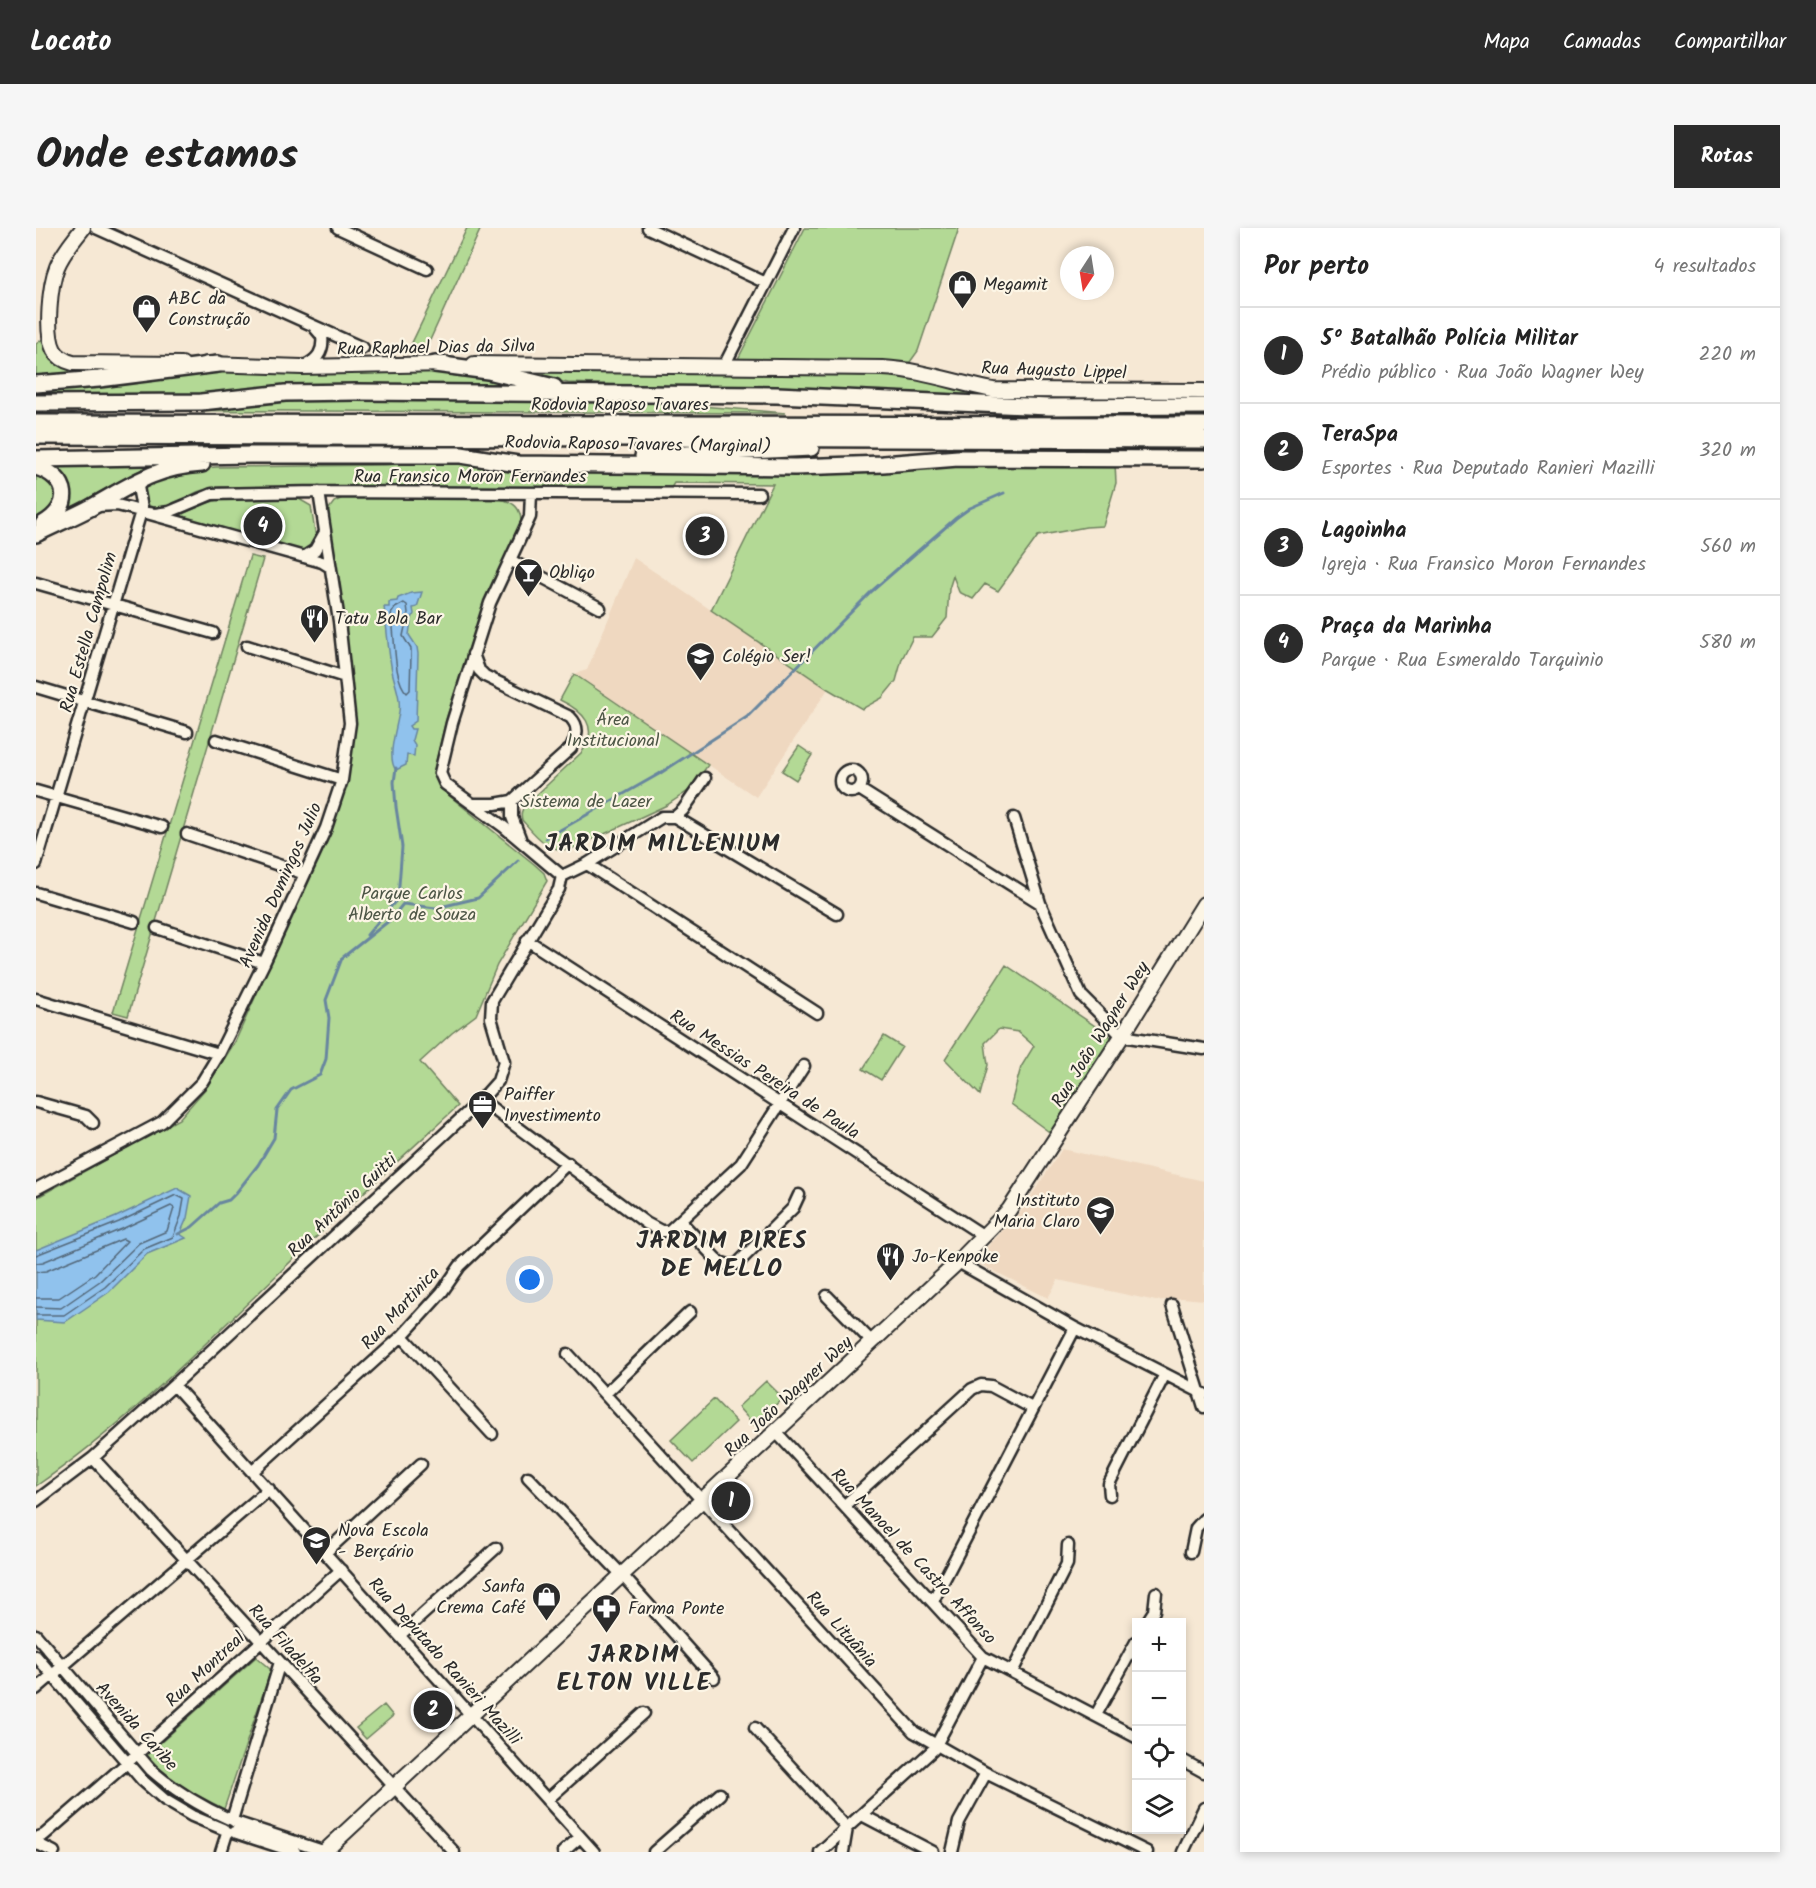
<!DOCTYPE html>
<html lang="pt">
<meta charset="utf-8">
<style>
body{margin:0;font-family:Kalam,sans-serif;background:#f6f6f6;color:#222}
.controls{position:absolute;right:18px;bottom:18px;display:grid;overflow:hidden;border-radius:0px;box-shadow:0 3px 9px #0003}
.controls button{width:54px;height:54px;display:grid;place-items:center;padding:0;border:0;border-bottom:2px solid #e0e0e0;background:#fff;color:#222;font:30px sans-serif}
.compass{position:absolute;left:1024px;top:18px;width:54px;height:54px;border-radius:50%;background:#fff;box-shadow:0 3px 9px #0003;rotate:192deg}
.you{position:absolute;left:494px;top:1052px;width:21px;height:21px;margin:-15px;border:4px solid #fff;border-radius:50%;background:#1a73e8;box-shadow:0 0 0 9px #1a73e833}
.badge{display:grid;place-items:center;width:39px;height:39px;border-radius:50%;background:#2b2b2b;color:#fff;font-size:20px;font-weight:700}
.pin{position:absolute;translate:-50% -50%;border:3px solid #fff;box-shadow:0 2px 6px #0006}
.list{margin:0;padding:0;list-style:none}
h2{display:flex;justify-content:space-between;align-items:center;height:78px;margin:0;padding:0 24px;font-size:26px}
h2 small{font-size:20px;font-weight:400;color:#767676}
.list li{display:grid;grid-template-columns:39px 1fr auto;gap:18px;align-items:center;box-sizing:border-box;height:96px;padding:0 24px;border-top:2px solid #e0e0e0}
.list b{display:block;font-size:22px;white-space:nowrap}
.list p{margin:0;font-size:20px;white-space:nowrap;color:#767676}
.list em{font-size:20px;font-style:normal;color:#767676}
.icon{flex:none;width:33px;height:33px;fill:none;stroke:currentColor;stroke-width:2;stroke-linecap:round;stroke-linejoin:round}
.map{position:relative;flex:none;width:1168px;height:1624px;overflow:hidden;border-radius:0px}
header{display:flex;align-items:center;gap:36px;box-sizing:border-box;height:84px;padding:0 30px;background:#2b2b2b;color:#fff}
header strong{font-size:28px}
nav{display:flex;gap:33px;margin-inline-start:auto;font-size:21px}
.intro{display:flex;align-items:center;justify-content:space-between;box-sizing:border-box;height:144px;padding:0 36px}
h1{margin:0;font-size:42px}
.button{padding:15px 27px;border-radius:0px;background:#2b2b2b;color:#fff;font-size:21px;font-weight:700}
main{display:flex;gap:36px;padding:0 36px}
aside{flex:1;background:#fff;border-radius:0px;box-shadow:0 3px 9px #0003}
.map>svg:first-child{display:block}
.built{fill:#efd8c0}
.green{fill:#b3d995;stroke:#6f8260;stroke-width:1.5}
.water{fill:#90c2ed;stroke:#68869f;stroke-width:1.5}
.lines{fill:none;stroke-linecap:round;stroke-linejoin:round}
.shore{stroke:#536779;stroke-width:1.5}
.stream{stroke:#68869f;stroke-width:3}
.minor-casing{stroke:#2b2b2b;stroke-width:15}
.major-casing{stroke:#2b2b2b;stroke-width:18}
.highway-casing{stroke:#2b2b2b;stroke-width:20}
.minor{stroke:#fcf5e5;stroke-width:10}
.major{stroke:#fcf5e5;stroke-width:14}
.highway{stroke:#fcf5e5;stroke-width:15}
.labels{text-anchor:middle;stroke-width:4.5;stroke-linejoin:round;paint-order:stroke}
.poi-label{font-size:18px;fill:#2b2b2b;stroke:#fcf5e5;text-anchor:start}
.street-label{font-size:18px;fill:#2b2b2b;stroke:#fcf5e5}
.park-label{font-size:18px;fill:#4d5646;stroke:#fcf5e5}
.district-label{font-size:24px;font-weight:bold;letter-spacing:1.5px;fill:#2b2b2b;stroke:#fcf5e5}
</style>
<header>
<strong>Locato</strong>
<nav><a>Mapa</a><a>Camadas</a><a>Compartilhar</a></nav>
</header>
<div class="intro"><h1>Onde estamos</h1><a class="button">Rotas</a></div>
<main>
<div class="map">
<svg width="1168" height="1624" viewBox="0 0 1168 1624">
<rect width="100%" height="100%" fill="#f6e8d4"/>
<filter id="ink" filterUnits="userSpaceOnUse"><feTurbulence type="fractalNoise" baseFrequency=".0167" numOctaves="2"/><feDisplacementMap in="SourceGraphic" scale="12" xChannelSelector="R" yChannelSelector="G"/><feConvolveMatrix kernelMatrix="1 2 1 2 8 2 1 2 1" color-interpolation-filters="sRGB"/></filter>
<g filter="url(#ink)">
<!-- built -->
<path class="built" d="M598,330L792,461L720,569L538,446L551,442Z
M1026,921L1168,953V1072L1146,1070L1120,1073L1022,1052L1012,1070L938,1033L986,982Z"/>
<!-- green -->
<path class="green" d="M431,0H445L390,121L374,119Z
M769,0H923L882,123L874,134L864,136L701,133Z
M8,110L14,125L85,141L0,150V116Z
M196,140L419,141L478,156L475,158L161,168H0V161Z
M482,142L858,148L888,153L1168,169V172L941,169L532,155L494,147Z
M276,169L567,170L750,185C505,182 259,185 14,182Z
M126,233L100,244L30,283L18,238Z
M404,233L446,237L1079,235L1080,255L1067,298L1050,299L1002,308L962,363L949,356L937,371L923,364L917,348L913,361L911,390L896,409H877L866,431L860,453L846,470L826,481L792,461L675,382L737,256L638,255L635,260L183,259C177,261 170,261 164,263C154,266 132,282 124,282C109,281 103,264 112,254L150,242L180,239L350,237Z
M0,247L12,251L21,263L17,282L0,294Z
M309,269L464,271C478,274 485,280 485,294L449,371L411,488L397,546L405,561L498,636L508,645L511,653L461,737L440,787L416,805L384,834L422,878C362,933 301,988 243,1045C165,1120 89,1197 0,1258V970L143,891L170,860L199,814L295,601L311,554L319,503L308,389L290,285L298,274Z
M186,271H263L275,278L280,311L275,320L265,323L147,290L146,287L148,285L171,275Z
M214,328L227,331L92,788L77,784Z
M538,446L672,537L655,561L631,577L538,620C514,627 501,609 486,592C484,584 486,581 492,575L546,524C564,499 547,483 524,472Z
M763,518L776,527L760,552L746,543Z
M970,737L1078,811L1016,906L975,876L985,839L998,818L982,804L963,801L949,815L952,837L944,867L909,831Z
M848,808L866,819L845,852L827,841Z
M730,1153L747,1170L718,1197L702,1179Z
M678,1171L700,1194L657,1235L635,1212Z
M220,1429L235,1442L188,1581L153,1563L130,1547L111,1527Z
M348,1477L357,1488L330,1511L320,1500Z"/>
<!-- water -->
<path class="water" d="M386,364L381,379L377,380L378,386L375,393L373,407L381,419L382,426L380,493L373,498L375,501H379L376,512L379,517L378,528L371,527L370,537L360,542C350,530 361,499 363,484C365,469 359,457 356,443C352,422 351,400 348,379H353V374L361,373L362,370L375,365Z
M141,960L155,968L151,990L144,1006L150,1010L111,1026L73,1064L29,1094L0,1092V1022L80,989Z"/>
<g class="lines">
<!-- shore -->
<path class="shore" d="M368,375L371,377L372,385L367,408L375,421V426L374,462L371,465C356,451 360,406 355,386L359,380Z
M0,1027L83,994L140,967L148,971L145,988L137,1009L108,1021L69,1059L28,1087H0
M0,1035L7,1034L86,1001L135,978L138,980L131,1003L103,1015L64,1053L25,1080L0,1079
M0,1044L10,1043L87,1011L91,1013L59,1046L23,1070H0"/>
<!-- stream -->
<path class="stream" d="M510,610L623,546L711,489L836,363L920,290L934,280L968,265
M331,707L362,670L366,619L360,579L358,554L360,540
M142,1006L156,999L183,975L193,972L200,965L222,937L238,910L241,882L255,862L284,847L290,831L293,790L290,772L306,730L354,692L367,676L400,680L442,670L482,633"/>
<defs>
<path id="minor" d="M60,0L327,120
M302,0L391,41
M612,0L730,55
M268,138C282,132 288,123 286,108L279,100
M688,138L758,0
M495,265L494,289L454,375L416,495L404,545L409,556L468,599L526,648
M60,278L81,277L93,280L286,334L294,339
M104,284L119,286L133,284L176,266L283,264L723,266
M268,329L279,322L288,306
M474,332L564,380
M0,355L177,405
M211,418L309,449
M437,426L443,442L449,448L534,489C544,499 541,508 535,520L476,573L459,576H438
M0,459L151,504
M180,512L306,552
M804 553a11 11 0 1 1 22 0a11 11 0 1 1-22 0Z
M823,561L1004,675
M0,563L126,599
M476,573V589L484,610
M639,589L801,686
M978,590L1004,675L1045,767L1086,808L1168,821
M151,606L269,646
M0,636L106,280L102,259L109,249
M551,636L781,785
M526,648L551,636L626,589H639L647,582L669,550
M0,665L98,694
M121,700L228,735
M491,712L948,1008
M0,771L183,826
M445,872L610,995L625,1003H633L705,936L768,838
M0,874L50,888L57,895
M0,961L126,894L166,854L183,826L228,735L290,600L306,552L314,495L303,393L283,264
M645,994L683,1034L696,1038L702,1035L757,980L763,967
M922,1034L1039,1100L1168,1166
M791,1068L836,1114
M1136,1077L1168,1179
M366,1108L456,1206
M532,1126L878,1504L950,1545L1111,1624
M138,1157L558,1624
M569,1166L654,1084
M740,1204L947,1429L1100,1509
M57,1230L418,1624
M217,1243L366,1108L406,1064L424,1038L532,935
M492,1249L586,1347L678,1450
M1074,1267L1073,1256L1129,1146
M0,1273L57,1230L138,1157L445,872L462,853L468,834L455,790L456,773L523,661L526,648
M809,1277L936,1161L945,1157L955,1158L996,1180
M290,1324L385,1236
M1155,1324L1160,1300L1168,1291
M897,1373L1039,1100
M1111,1394L1118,1383L1120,1365
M0,1407L115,1542C139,1563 164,1578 193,1591
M364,1407L460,1320
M0,1428L106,1552L129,1572L156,1588L187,1601
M976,1444L1031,1336L1032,1317
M0,1461L233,1261
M1060,1487L1100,1414
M719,1500L811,1600L807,1624
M1146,1532L1168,1544
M511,1572L608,1485
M826,1587L897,1624
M196,1592L244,1434
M199,1594L290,1624
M198,1604L259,1624
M0,1610L8,1607L91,1535L305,1342
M0,1615L18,1624
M185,1624L191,1605
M527,1624L544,1609
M618,1624L684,1566
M784,1624L898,1521L947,1429
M916,1624L923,1594L950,1545
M1147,1624L1168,1580"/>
<path id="major" d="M47,0C38,12 27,24 21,39C14,56 9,105 18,122C22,129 29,133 37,135L146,136
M171,136L266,139L410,136
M438,136L847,140C885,142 920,155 957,162L1168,163
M288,1624L922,1034L973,982L1086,808L1168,676"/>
<path id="highway" d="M399,136L452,143L518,159
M0,156L63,151L182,136
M0,175L165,174L249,165L320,164L741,167L1013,179L1168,178
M0,195L1168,197
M0,208L1168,212
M607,228L775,220
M0,231L214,227H425L482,236L759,239L847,236L922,230L1168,231
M0,239C34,249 37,279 7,296
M0,306C18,297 37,289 54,280C94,258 118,239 166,236"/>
</defs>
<!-- minor casing -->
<use href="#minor" class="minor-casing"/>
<!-- major casing -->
<use href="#major" class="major-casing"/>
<!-- highway casing -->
<use href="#highway" class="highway-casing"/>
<!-- minor -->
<use href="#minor" class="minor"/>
<!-- major -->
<use href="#major" class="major"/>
<!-- highway -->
<use href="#highway" class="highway"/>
</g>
</g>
<!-- icons -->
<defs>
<symbol id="shop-pin" viewBox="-11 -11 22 30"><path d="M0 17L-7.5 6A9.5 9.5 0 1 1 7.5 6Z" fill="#2b2b2b" stroke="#fcf5e5"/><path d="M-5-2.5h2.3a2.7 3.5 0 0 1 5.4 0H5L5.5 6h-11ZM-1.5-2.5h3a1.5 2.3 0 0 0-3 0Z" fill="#fff"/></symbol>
<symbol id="bar-pin" viewBox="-11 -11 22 30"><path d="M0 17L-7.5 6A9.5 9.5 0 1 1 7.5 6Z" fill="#2b2b2b" stroke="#fcf5e5"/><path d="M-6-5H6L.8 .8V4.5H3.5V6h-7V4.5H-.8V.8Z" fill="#fff"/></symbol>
<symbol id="restaurant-pin" viewBox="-11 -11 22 30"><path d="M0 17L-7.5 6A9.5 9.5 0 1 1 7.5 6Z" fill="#2b2b2b" stroke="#fcf5e5"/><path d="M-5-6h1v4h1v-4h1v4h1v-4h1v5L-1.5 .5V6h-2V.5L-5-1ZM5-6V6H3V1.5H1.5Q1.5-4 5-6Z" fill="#fff"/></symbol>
<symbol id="school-pin" viewBox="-11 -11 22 30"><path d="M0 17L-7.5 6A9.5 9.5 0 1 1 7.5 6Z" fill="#2b2b2b" stroke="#fcf5e5"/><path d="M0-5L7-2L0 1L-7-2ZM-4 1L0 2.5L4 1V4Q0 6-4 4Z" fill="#fff"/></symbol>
<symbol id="office-pin" viewBox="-11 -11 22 30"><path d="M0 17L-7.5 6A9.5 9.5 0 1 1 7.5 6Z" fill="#2b2b2b" stroke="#fcf5e5"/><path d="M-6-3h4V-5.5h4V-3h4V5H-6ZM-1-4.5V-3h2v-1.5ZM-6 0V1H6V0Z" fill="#fff"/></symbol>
<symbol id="pharmacy-pin" viewBox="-11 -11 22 30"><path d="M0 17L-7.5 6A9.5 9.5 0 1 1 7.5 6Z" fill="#2b2b2b" stroke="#fcf5e5"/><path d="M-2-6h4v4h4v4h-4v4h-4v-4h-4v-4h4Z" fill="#fff"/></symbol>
</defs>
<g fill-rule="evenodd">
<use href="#shop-pin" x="910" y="40" width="33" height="45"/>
<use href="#shop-pin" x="94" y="64" width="33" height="45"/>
<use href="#bar-pin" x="476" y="328" width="33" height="45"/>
<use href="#restaurant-pin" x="262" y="374" width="33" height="45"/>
<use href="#school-pin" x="648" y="412" width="33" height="45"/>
<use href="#office-pin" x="430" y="860" width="33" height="45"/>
<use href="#school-pin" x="1048" y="966" width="33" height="45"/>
<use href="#restaurant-pin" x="838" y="1012" width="33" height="45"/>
<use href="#school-pin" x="264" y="1296" width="33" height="45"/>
<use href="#shop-pin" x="494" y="1352" width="33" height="45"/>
<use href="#pharmacy-pin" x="554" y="1364" width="33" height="45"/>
</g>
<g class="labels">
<!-- poi labels -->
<g class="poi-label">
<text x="947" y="62">Megamit</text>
<text x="132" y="76">ABC da<tspan x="132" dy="21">Construção</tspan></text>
<text x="513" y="350">Obliqo</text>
<text x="299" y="396">Tatu Bola Bar</text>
<text x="686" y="434">Colégio Ser!</text>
<text x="468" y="872">Paiffer<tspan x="468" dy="21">Investimento</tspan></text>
<text x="1044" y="978" text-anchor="end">Instituto<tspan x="1044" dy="21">Maria Claro</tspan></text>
<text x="876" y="1034">Jo-Kenpoke</text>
<text x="302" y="1308">Nova Escola<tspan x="302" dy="21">- Berçário</tspan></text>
<text x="489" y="1364" text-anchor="end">Sanfa<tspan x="489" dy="21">Crema Café</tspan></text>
<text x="592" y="1386">Farma Ponte</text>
</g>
<!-- street labels -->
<g class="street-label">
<text transform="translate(400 119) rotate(-1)" y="6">Rua Raphael Dias da Silva</text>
<text transform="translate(1018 142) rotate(2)" y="6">Rua Augusto Lippel</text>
<text x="584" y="182">Rodovia Raposo Tavares</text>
<text transform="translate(602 216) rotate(1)" y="6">Rodovia Raposo Tavares (Marginal)</text>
<text x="434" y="254">Rua Fransico Moron Fernandes</text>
<text transform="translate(52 404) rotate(-74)" y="6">Rua Estella Campolim</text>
<text transform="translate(244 657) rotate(-66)" y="6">Avenida Domingos Julio</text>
<text transform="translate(1064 806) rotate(-58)" y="6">Rua João Wagner Wey</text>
<text transform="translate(729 846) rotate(33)" y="6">Rua Messias Pereira de Paula</text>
<text transform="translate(306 977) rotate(-43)" y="6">Rua Antônio Guitti</text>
<text transform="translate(364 1080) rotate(-47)" y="6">Rua Martinica</text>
<text transform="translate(752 1168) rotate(-43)" y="6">Rua João Wagner Wey</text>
<text transform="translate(878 1328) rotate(47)" y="6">Rua Manoel de Castro Affonso</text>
<text transform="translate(806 1401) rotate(48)" y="6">Rua Lituânia</text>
<text transform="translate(250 1416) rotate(48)" y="6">Rua Filadelfia</text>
<text transform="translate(409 1433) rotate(48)" y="6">Rua Deputado Ranieri Mazilli</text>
<text transform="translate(169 1441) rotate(-43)" y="6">Rua Montreal</text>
<text transform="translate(101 1498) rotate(48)" y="6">Avenida Caribe</text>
</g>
<!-- park labels -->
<g class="park-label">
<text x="577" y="497">Área<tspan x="577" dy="21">Institucional</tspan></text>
<text x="550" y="579">Sistema de Lazer</text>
<text x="376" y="671">Parque Carlos<tspan x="376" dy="21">Alberto de Souza</tspan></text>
</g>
<!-- district labels -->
<g class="district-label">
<text x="627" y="623">JARDIM MILLENIUM</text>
<text x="686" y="1020">JARDIM PIRES<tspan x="686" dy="28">DE MELLO</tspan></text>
<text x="598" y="1434">JARDIM<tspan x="598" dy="28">ELTON VILLE</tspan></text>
</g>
</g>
</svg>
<div class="controls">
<button>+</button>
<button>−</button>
<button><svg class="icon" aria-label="locate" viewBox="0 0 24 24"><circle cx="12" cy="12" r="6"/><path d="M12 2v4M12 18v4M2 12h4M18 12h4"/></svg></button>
<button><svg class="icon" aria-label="layers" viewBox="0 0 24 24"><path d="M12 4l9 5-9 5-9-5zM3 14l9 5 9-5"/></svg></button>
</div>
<svg class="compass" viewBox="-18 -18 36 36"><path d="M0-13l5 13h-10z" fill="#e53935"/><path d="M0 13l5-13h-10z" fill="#767676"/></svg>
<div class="you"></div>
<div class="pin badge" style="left:695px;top:1273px">1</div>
<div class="pin badge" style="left:397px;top:1482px">2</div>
<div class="pin badge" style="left:669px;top:308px">3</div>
<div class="pin badge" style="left:227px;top:298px">4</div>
</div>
<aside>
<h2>Por perto<small>4 resultados</small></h2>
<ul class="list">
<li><span class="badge">1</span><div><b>5º Batalhão Polícia Militar</b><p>Prédio público · Rua João Wagner Wey</p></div><em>220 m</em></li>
<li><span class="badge">2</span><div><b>TeraSpa</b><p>Esportes · Rua Deputado Ranieri Mazilli</p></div><em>320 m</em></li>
<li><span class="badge">3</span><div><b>Lagoinha</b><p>Igreja · Rua Fransico Moron Fernandes</p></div><em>560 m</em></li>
<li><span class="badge">4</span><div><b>Praça da Marinha</b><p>Parque · Rua Esmeraldo Tarquinio</p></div><em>580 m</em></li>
</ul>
</aside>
</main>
